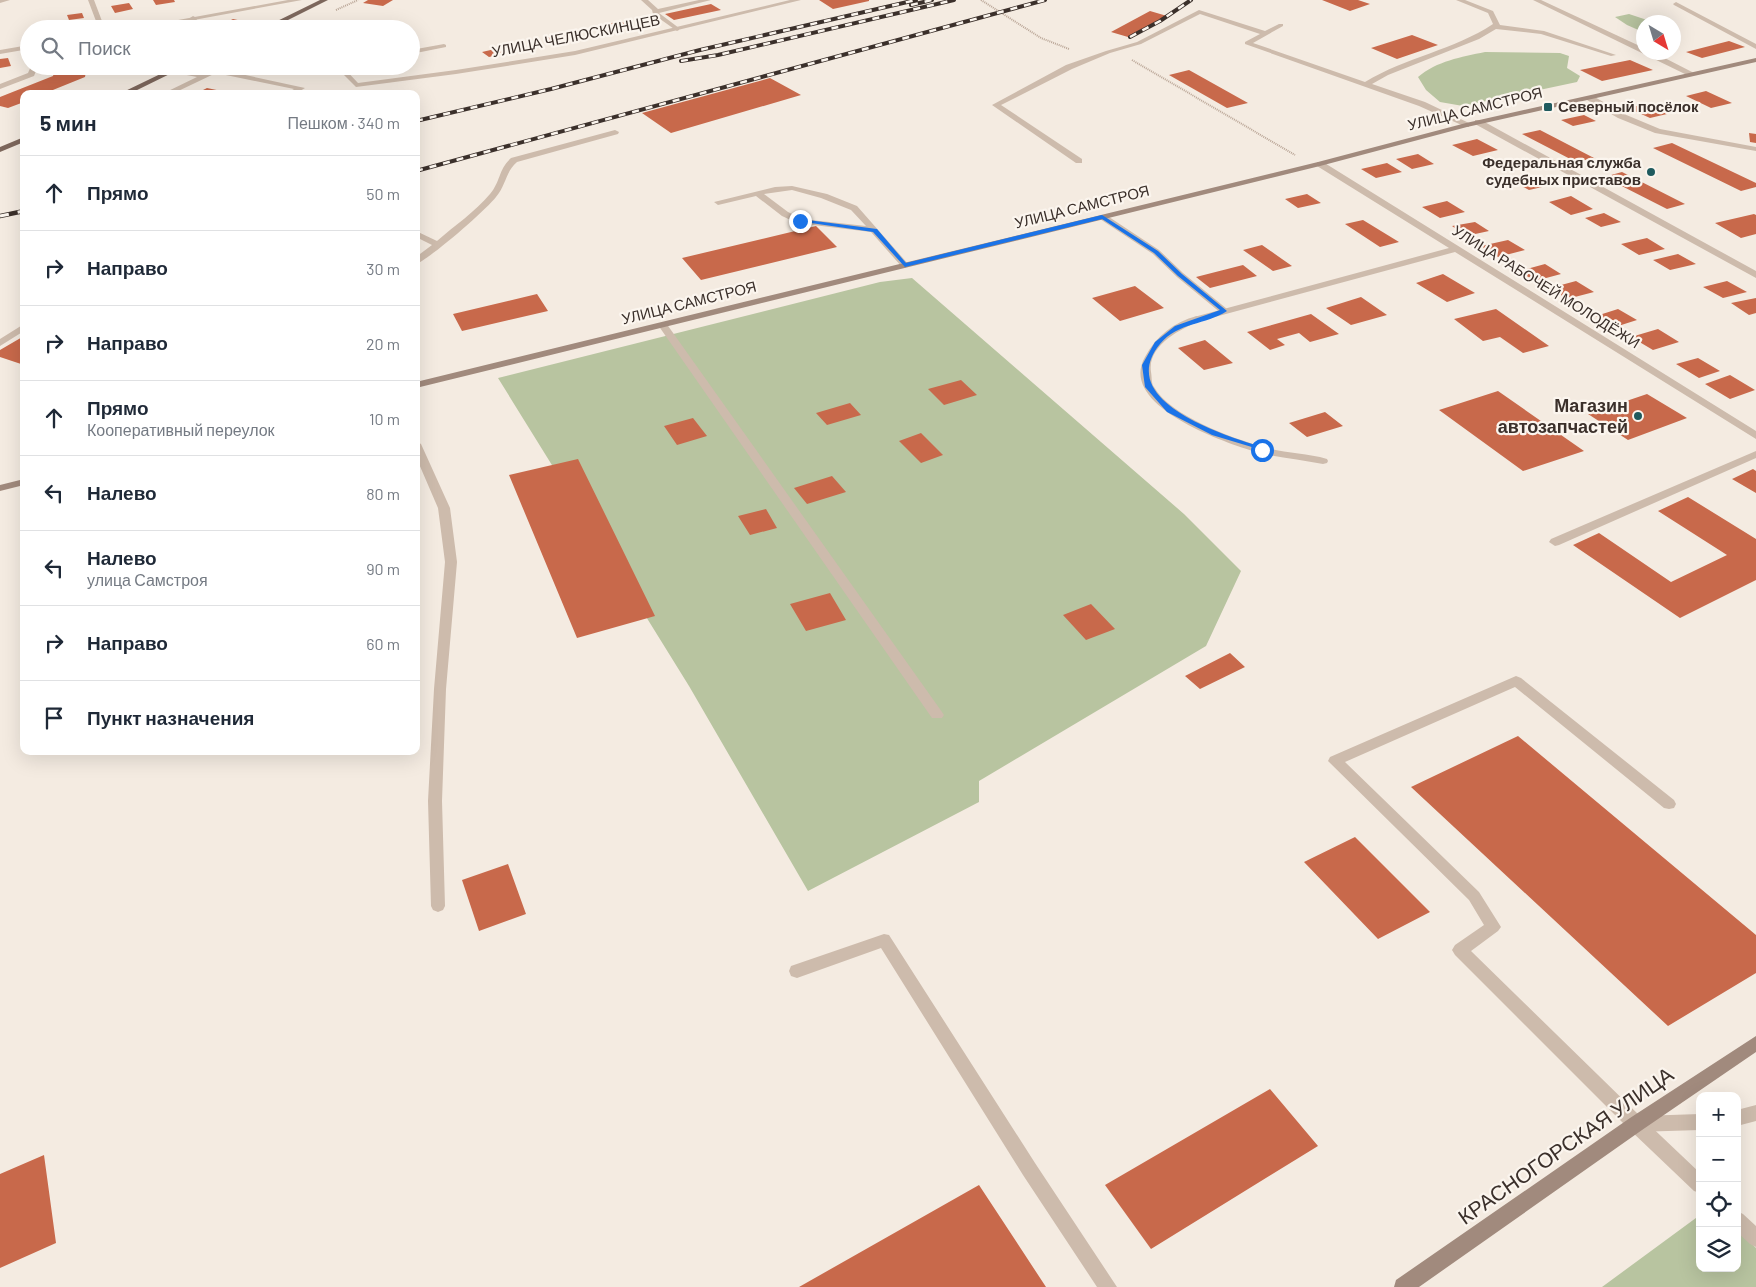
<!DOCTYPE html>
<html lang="ru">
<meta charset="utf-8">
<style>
body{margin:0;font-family:Barlow,sans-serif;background:#f6f6f7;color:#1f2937}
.controls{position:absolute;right:15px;bottom:15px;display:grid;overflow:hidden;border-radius:10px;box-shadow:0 5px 20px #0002}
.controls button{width:45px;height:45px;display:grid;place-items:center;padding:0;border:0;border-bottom:1px solid #e0e1e3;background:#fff;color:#1f2937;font:25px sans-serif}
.compass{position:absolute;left:1636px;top:15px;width:45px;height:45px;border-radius:50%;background:#fff;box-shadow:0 5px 20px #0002;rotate:142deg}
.stop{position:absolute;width:15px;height:15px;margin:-11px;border:4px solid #1a73e8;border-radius:50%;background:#fff}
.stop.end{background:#1a73e8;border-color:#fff;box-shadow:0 1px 5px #0008}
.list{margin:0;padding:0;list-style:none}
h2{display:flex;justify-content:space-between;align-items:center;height:65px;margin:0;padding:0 20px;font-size:21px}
h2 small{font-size:16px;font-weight:400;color:#747a83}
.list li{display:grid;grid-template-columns:32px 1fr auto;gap:15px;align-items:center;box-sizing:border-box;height:75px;padding:0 20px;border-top:1px solid #e0e1e3}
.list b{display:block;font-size:19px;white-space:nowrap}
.list p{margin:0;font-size:16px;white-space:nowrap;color:#747a83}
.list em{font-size:16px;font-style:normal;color:#747a83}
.icon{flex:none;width:28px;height:28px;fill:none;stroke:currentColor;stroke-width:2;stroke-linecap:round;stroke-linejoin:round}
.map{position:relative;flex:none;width:1756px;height:1287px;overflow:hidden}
.search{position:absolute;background:#fff;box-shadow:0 5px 20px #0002;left:20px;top:20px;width:400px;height:55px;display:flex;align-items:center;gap:12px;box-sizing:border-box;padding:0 18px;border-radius:28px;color:#747a83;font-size:19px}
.panel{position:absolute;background:#fff;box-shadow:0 5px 20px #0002;left:20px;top:90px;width:400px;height:665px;border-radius:10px}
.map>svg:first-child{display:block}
.green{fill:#b8c4a0}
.building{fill:#c8694b}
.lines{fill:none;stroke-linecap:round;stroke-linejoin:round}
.path{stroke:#b9a596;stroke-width:2;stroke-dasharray:1 1;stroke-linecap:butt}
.lane{fill:#cdbbac;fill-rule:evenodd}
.street{fill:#cdbbac;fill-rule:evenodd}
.secondary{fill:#a18a7d;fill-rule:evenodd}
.primary{fill:#7d675c;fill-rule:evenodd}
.rail-far1-casing{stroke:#3b302b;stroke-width:4}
.rail-casing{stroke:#3b302b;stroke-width:4.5}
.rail-far1{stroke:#fbf5ee;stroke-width:2.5;stroke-dasharray:7;stroke-linecap:butt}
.rail{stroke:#fbf5ee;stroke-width:3;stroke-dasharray:9;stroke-linecap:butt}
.route{fill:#1a73e8}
.poi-dot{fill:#1f5a5e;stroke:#fbf5ee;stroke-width:2}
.labels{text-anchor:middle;stroke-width:4.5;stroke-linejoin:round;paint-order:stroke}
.far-street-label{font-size:15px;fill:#3b302b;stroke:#fbf5ee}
.far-poi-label{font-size:15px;font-weight:bold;fill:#3b302b;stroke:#fbf5ee;text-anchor:start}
.poi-label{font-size:18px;font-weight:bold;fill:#3b302b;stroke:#fbf5ee;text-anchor:end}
.near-street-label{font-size:21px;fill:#3b302b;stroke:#fbf5ee}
</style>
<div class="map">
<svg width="1756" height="1287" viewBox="0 0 1756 1287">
<rect width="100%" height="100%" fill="#f4ebe1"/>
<!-- green -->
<path class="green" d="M1629,14L1653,22H1644L1643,32L1627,25L1615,17Z
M1485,52L1560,53L1569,56L1567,68L1580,76L1577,82L1463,106L1440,102L1426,90L1418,77C1437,61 1461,57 1485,52Z
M912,278L1184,514L1241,571L1206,646L979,781V802L808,891L689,686L498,378L880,282Z
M1700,1215V1268H1737V1229L1756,1248V1287H1602Z"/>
<!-- building -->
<path class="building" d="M153,0H174L175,2L156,5Z
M368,0H393L383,6L363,3Z
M819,0H869V1L833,9Z
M1322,0H1358L1370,4L1350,11Z
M129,3L133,9L115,13L111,6Z
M711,4L721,10L674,20L665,14Z
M1150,11L1167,16L1128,37L1111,32Z
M82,13L84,18L69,20L67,15Z
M233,19L251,23L239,29H213Z
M621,21L629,27L605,32L598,26Z
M342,24L345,28L319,29V28Z
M572,33L578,38L551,43L545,38Z
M1412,35L1438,45L1397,59L1371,48Z
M1729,41L1745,47L1702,58L1686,52Z
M508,46L515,51L489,57L482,52Z
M8,58L11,66L0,68V59Z
M1630,60L1653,70L1602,81L1580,70Z
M56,66H87L85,77L43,94H24V102L8,108L0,106V97L53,76Z
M1189,70L1248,103L1227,108L1169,75Z
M770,78L801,95L671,133L642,113Z
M207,88L231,93V94H195Z
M1706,91L1732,103L1711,108L1686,96Z
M1645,104L1667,114L1650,118L1628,108Z
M1584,115L1596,121L1573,126L1561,120Z
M1540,130L1594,158L1576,162L1522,134Z
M1749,133L1756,134V143L1750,142Z
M1477,139L1498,150L1473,156L1452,145Z
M1672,143L1756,183V187L1741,191L1653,148Z
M1418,154L1434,164L1412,169L1396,159Z
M1387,163L1402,172L1376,178L1361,169Z
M1622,172L1685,204L1667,209L1604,177Z
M1538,178L1551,185L1529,190L1516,183Z
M1307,194L1321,203L1298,208L1285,199Z
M1571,196L1593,209L1571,215L1549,202Z
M1447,201L1465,212L1440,218L1422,207Z
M1604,213L1621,222L1601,227L1585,218Z
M1754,214L1756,215V234L1741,238L1715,223Z
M1363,220L1399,242L1380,247L1345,224Z
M1475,222L1489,231L1466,236L1452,226Z
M816,226L837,247L701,280L682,258Z
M1647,238L1665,249L1639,255L1621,244Z
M1508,240L1525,250L1498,257L1481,246Z
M1262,245L1292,266L1273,271L1243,250Z
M1678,254L1696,264L1670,270L1653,260Z
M1545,264L1561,274L1535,281L1519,271Z
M1243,265L1257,276L1210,288L1196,277Z
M1443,274L1475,293L1447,302L1416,283Z
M1576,281L1594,292L1567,299L1550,288Z
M1727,281L1747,292L1723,298L1703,287Z
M1135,286L1164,308L1120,321L1092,298Z
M537,294L548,311L462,331L453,314Z
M1361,297L1387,315L1351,325L1326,308Z
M1756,298V313L1749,315L1731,303Z
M1496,309L1549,346L1523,353L1500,337L1483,341L1454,319Z
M1618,309L1637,320L1615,327L1596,316Z
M1311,314L1339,334L1310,342L1299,333L1277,339L1285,345L1270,350L1247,332Z
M1658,329L1679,342L1653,350L1631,337Z
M24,336V365L0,357V350Z
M1205,340L1233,363L1204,370L1178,348Z
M1698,358L1720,371L1699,378L1676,364Z
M1730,375L1755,390L1730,399L1705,384Z
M961,380L977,395L944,405L928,389Z
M1498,391L1584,451L1523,471L1439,410Z
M1647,394L1687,418L1628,440L1588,414Z
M850,403L861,415L827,425L816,413Z
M1325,412L1343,426L1307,437L1289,423Z
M693,418L707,436L677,445L664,426Z
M921,433L943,455L921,463L899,441Z
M578,459L655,616L577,638L509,475Z
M1753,469L1756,471V493L1732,479Z
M832,476L846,492L807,504L794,488Z
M1688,497L1756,539V580L1680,618L1573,545L1599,533L1671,582L1727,555L1658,511Z
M766,509L777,528L750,535L738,516Z
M830,593L846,620L806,631L790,604Z
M1091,604L1115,629L1086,640L1063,615Z
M1230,653L1245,667L1200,689L1185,676Z
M1518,736L1756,935V973L1668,1026L1411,787Z
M1355,837L1430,912L1378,939L1304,862Z
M508,864L526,914L479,931L462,880Z
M1270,1089L1318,1146L1151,1249L1105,1185Z
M44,1155L56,1243L0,1268V1174Z
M979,1185L1046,1287H799Z"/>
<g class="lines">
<!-- path -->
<path class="path" d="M981,0L1041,38L1069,49
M336,10L358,0
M1132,60L1295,155"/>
<!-- lane -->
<path class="lane" d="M0,0H10L0,3Z
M641,0H648L658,9L699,0H711L659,13L679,28V30L677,31L653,14L652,10Z
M1456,0H1465L1493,11L1500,25L1544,31L1616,55L1611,56L1541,34L1496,29L1479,39L1388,75L1372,84L1425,102L1469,123V127H1466L1419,106L1245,44V42L1260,34L1200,14L1141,44L1110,53L1072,69L1001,105L1082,159V163H1076L992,105L1066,65L1106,51L1137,42L1199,10L1265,31L1279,24H1283V26L1253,43L1365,82C1406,57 1454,50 1493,24L1488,13Z
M1533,0H1541L1644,48V52H1653L1694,73L1687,75Z
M1676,2L1756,44V49L1674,5L1673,4Z
M193,16L195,17L203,29H196L190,18Z
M444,44L446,45V47L411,54V50Z
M31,66H38L34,76L0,89V84L28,73Z
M219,66L225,68L222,70L305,88L295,94H285L294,89L216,73L172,94H162L197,77L171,72V68L203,74Z
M316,66H325L311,75L304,73Z
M615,130L619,132L618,134L517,162C506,171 506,185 496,197C486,210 430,259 416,264V257L432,245L416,237V231L437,241C454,226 475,212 490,194C501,181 498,170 511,158Z
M792,186L827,194L857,206L909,265L905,268L902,267L871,232L797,223L782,216L756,196L718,205L714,202L775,187ZM792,190L821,198L851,210L866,226L802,219L788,212L764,194Z
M1100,215H1106L1159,250L1183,273L1227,309V313H1221L1177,277L1153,254L1100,219Z
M1197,316L1200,317V321C1180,329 1147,346 1151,372C1152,377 1151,383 1154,387C1170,416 1232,438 1263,447C1283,453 1306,453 1327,459L1328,461L1327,463L1323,464C1302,460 1280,458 1259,453C1225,443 1117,406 1145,357C1156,336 1174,322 1197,316Z
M663,322L666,323L942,712L944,715L942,718H932L658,325Z
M24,324V331L0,346V339Z
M416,441L421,444L450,508L457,562L446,689L442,801L445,906L443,910L438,912L433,910L431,906L428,801L434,689L445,562L438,508L416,457Z
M1756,451V458L1559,545L1555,546L1549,542L1551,539Z
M1516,676L1521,678L1674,800L1676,804L1674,808L1669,809L1664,808L1515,687L1345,762L1479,892L1501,927L1498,931L1471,951L1640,1116L1700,1114V1130L1636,1132L1630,1130L1455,955L1452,950L1455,945L1484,925L1469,900L1328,761L1330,757Z
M884,934L889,935L1035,1163L1117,1287H1097L1023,1175L881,948L797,978L791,976L789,971L791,966Z
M1756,1105V1121L1737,1126V1110Z"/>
<!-- street -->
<path class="street" d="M88,0H94L105,29H99Z
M288,0H302L145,29H129Z
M790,0H801L575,55L456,74L356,87L335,66H342L358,83L456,70L575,51Z
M273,23L289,28L290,29L271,26L270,25Z
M29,45V49L0,54V50Z
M1587,96H1593L1624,114L1660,129L1756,147V151L1655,133L1618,118L1587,100Z
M1475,120H1481L1756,271V278L1475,124Z
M1317,162H1323L1756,431V439L1455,252L1200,321H1194V317L1449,248L1317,166Z
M1636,1116L1642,1118L1700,1173V1193L1694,1191L1630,1130L1627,1124L1630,1118Z
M1737,1211L1743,1214L1756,1226V1247L1750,1244L1737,1232Z"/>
<!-- secondary -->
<path class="secondary" d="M1756,58V62L1467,127L1320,166L416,388V382L1318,162L1466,123Z
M24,479V485L0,491V485Z
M1756,1036V1052L1642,1130L1419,1287H1394L1396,1280L1630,1118Z"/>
<!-- primary -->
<path class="primary" d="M320,0H328L270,29H261Z
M177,66H186L129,94H119Z
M24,137V142L0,152V147Z"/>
<defs>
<path id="rail-far1" d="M911,5L932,0
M1130,37L1160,21L1191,0
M681,61L718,55L954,0
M416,121L551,89L700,50L916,0
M416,171L1045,0"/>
<path id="rail" d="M0,216L24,211"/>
</defs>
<!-- rail-far1 casing -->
<use href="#rail-far1" class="rail-far1-casing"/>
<!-- rail casing -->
<use href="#rail" class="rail-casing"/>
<!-- rail-far1 -->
<use href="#rail-far1" class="rail-far1"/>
<!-- rail -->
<use href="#rail" class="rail"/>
</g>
<!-- route -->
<path class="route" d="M1102,215L1158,251L1182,274L1227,311C1206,325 1178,322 1160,344C1113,402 1227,436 1265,448V451L1212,435L1167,412L1145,387L1142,365L1155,342L1175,326L1220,310L1178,276L1154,253L1102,219L905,267L873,232L797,221L800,219L877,229L906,263Z"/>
<!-- markers -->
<g class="poi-dot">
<rect x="1543" y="102" width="10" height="10" rx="2.5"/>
<circle cx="1651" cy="172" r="5"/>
<circle cx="1638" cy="416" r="5"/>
</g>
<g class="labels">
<!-- far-street labels -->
<g class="far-street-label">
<text transform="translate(576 36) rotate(-11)" y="5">УЛИЦА ЧЕЛЮСКИНЦЕВ</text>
<text transform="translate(1475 109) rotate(-14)" y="5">УЛИЦА САМСТРОЯ</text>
<text transform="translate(1082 207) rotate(-14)" y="5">УЛИЦА САМСТРОЯ</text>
<text transform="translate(1546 287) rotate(32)" y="5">УЛИЦА РАБОЧЕЙ МОЛОДЁЖИ</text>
<text transform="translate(689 303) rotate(-14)" y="5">УЛИЦА САМСТРОЯ</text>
</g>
<!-- far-poi labels -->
<g class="far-poi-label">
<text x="1558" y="112">Северный посёлок</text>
<text x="1641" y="168" text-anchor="end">Федеральная служба<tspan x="1641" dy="17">судебных приставов</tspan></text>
</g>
<!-- poi labels -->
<g class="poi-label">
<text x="1628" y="412">Магазин<tspan x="1628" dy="21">автозапчастей</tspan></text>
</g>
<!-- near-street labels -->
<g class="near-street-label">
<text transform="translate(1566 1146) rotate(-35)" y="7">КРАСНОГОРСКАЯ УЛИЦА</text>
</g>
</g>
</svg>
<div class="controls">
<button>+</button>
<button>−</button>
<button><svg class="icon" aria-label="locate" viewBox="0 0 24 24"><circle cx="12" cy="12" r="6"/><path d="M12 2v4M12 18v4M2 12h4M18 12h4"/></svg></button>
<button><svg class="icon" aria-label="layers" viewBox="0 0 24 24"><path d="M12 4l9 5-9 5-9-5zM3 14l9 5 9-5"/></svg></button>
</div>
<svg class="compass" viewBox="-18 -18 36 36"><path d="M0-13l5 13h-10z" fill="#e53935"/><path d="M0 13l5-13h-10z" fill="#747a83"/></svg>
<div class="stop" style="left:1262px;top:450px"></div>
<div class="stop end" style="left:800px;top:221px"></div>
<div class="search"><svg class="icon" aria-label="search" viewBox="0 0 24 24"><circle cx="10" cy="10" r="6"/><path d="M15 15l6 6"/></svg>Поиск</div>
<section class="panel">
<h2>5 мин<small>Пешком · 340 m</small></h2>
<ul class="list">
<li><svg class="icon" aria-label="ahead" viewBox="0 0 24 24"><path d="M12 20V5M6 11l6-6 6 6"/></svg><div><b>Прямо</b></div><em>50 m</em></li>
<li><svg class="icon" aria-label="right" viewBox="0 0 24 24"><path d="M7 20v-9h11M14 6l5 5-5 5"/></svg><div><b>Направо</b></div><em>30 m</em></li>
<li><svg class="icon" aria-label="right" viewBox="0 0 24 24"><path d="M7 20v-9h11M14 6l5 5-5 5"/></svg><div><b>Направо</b></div><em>20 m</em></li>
<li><svg class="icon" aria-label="ahead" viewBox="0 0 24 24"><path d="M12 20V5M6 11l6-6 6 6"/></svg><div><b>Прямо</b><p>Кооперативный переулок</p></div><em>10 m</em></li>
<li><svg class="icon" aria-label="left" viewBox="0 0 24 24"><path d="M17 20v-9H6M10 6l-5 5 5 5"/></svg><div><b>Налево</b></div><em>80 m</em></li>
<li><svg class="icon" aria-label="left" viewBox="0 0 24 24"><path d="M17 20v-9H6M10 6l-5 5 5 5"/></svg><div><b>Налево</b><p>улица Самстроя</p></div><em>90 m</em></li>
<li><svg class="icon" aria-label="right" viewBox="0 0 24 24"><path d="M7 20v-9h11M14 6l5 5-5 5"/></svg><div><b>Направо</b></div><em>60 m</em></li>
<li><svg class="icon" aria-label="arrive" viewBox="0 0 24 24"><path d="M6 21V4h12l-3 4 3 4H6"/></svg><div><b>Пункт назначения</b></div></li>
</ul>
</section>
</div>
